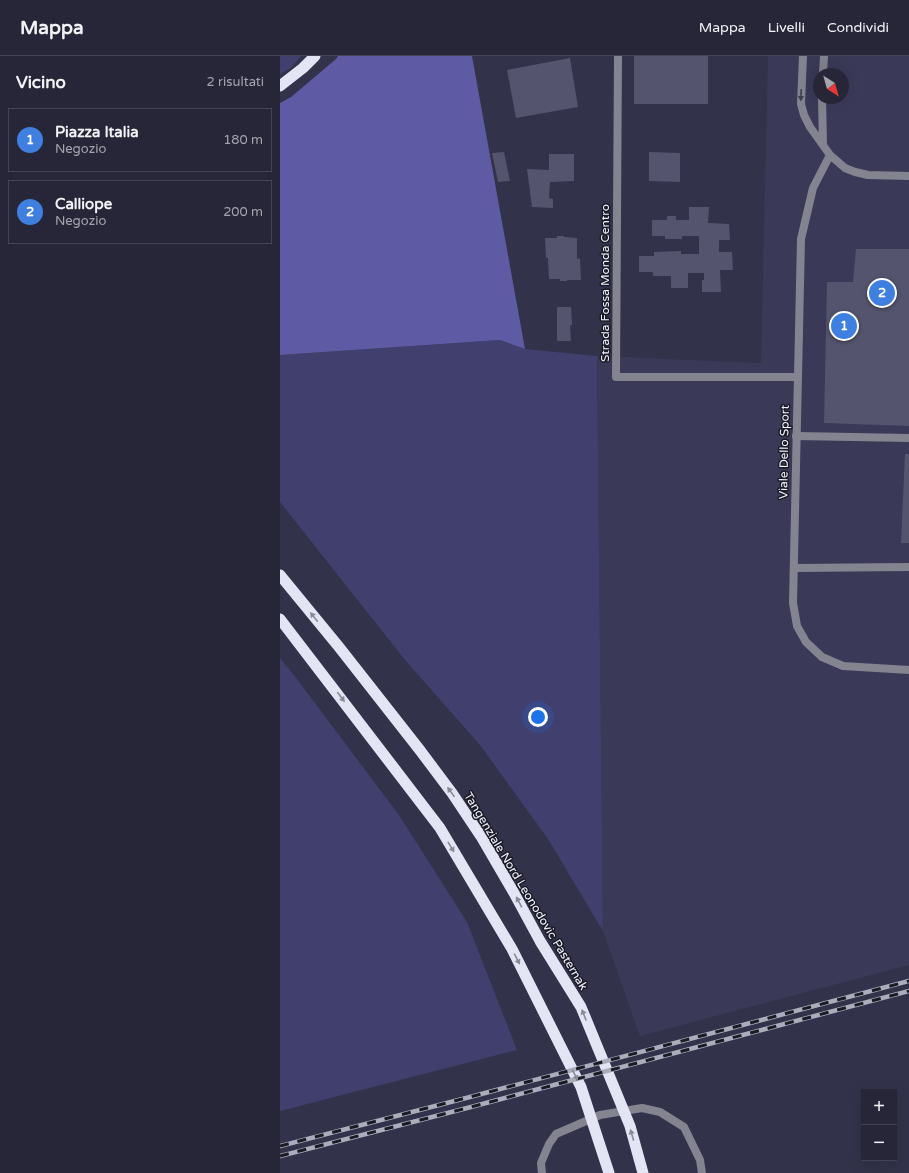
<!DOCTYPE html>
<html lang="it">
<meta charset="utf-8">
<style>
body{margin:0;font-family:"Varela Round",sans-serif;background:#323243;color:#f1f3f6}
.controls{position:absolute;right:12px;bottom:12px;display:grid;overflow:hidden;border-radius:0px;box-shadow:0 4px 16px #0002}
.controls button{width:36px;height:36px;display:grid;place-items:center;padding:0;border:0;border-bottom:1px solid #424353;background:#262638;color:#f1f3f6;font:20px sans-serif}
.compass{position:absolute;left:533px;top:12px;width:36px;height:36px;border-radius:50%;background:#262638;box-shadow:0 4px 16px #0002;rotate:143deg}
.you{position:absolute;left:258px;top:661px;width:14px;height:14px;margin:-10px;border:3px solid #fff;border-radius:50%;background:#1a73e8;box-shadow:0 0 0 6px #1a73e833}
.badge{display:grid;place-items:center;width:26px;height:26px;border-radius:50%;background:#d93025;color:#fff;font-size:13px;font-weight:700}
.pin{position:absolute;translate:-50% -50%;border:2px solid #fff;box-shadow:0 1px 4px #0006}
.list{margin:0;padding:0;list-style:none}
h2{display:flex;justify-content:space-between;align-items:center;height:52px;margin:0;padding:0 16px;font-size:17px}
h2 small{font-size:13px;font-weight:400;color:#a4a5ae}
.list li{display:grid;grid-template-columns:26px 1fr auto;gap:12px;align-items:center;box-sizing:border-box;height:64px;margin:0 8px 8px;padding:0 8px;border:1px solid #424353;border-radius:0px}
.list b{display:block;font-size:15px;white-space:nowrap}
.list p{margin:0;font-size:13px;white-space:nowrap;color:#a4a5ae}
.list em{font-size:13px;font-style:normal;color:#a4a5ae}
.map{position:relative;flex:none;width:629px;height:1117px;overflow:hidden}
header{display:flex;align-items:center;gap:24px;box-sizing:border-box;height:56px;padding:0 20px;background:#262638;border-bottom:1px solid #424353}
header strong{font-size:19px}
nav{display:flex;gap:22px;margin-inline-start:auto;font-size:14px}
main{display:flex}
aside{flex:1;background:#262638}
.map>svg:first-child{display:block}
.built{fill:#3a3a58;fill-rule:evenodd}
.green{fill:#403f6e}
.forest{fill:#5e5aa3}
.building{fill:#54546e}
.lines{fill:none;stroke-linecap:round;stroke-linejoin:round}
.service{stroke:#848491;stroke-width:8}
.minor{stroke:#848491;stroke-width:8}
.trunk{stroke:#e3e4f4;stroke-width:11}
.rail-casing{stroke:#abacbc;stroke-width:4.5}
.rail{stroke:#1b1b26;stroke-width:3;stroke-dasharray:9;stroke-linecap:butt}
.oneway{fill:#40404b}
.oneway2{fill:#898a97}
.labels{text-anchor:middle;stroke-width:3;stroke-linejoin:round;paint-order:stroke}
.street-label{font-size:12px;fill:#f1f2fe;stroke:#1b1b26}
</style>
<header>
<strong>Mappa</strong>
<nav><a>Mappa</a><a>Livelli</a><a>Condividi</a></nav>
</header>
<main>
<aside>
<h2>Vicino<small>2 risultati</small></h2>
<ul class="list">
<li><span class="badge" style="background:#3f7fe0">1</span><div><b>Piazza Italia</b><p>Negozio</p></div><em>180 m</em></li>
<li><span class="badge" style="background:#3f7fe0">2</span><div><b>Calliope</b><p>Negozio</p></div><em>200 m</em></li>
</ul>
</aside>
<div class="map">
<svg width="629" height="1117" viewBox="0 0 629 1117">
<rect width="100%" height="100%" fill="#32324a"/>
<!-- built -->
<path class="built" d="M488,0H629V909L360,980L323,875L317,300L481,307ZM539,18H563V42H539Z"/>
<!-- green -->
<path class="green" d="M0,0H21L11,12L0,18Z
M221,284L245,293L317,300L323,875L268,783L200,689L125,604L0,446V299Z
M0,602L17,623L119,759L187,866L237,994L0,1055Z"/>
<!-- forest -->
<path class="forest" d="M58,0H192L245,293L220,284L0,299V47L11,41L56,3Z"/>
<!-- building -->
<path class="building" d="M354,0H428V48H354Z
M290,2L298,51L236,62L227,14Z
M224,96L230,125L218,126L212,97Z
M369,96L400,97V126L369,125Z
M269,98H294V125L270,126L269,142L273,143V152L252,151L247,113L269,114Z
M409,151H429L428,167L449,168L450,184H439V196H452L453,214H440L441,236H422V224H424V217H408V232H391V220H373V216H359V200H374V196L401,195V198H419V180H402V183H385V180H372V164H387V160H396V164H409Z
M277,180H284V181L297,182V203L300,202L301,224H287V225H280V223H269L268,202H266L265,182H277Z
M576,193H629V370L544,367L547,226H573Z
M277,251H291L292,269H290L291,285H277Z
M625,398H629V487H621Z"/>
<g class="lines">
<!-- service -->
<path class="service" d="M516,380L629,382
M514,512L629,511"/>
<!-- minor -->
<path class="minor" d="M338,0L336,321H517
M523,0L521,48L524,59L530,71L550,99L565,112L575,116L588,119L629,120
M543,18L544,0
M542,42L543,88
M550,99L533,132L521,183L513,547L517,570L526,586L542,601L563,610L629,614
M262,1117L261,1107L269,1088L276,1078L320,1059L362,1052L380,1056L404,1071L420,1104L422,1117"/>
<!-- trunk -->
<path class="trunk" d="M0,30L23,12L35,0
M0,519L59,591L139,693L172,737L202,782L234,837L260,885L301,951L350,1070L363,1117
M0,563L160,772L232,893L301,1031L329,1117"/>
<defs>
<path id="rail" d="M0,1090L190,1041L629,925
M0,1100L191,1051L629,935"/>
</defs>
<!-- rail casing -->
<use href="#rail" class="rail-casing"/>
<!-- rail -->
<use href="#rail" class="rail"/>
</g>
<!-- one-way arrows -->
<defs><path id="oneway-solid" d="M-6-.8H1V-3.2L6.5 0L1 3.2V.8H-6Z"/></defs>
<use class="oneway" href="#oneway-solid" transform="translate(521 39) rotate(93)"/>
<g class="oneway2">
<use href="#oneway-solid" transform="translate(34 561) rotate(-129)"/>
<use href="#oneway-solid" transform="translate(61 641) rotate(53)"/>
<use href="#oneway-solid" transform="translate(171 736) rotate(-126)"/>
<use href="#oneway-solid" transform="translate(171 791) rotate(59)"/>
<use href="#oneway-solid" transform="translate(239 846) rotate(-118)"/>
<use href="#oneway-solid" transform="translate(237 903) rotate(63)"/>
<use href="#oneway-solid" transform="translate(304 959) rotate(-112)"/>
<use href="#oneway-solid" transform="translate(295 1019) rotate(63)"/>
<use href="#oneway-solid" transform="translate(352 1079) rotate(-106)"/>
</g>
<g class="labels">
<!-- street labels -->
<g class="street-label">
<text transform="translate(325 227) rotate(-90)" y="4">Strada Fossa Monda Centro</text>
<text transform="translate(504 396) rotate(-89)" y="4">Viale Dello Sport</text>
<text transform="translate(246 835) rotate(59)" y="4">Tangenziale Nord Leonodovic Pasternak</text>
</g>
</g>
</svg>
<div class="controls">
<button>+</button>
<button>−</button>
</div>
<svg class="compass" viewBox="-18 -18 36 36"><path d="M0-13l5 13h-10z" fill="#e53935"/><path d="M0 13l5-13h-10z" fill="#a4a5ae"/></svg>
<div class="you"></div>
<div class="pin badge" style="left:564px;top:270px;background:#3f7fe0">1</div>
<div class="pin badge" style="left:602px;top:237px;background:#3f7fe0">2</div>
</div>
</main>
